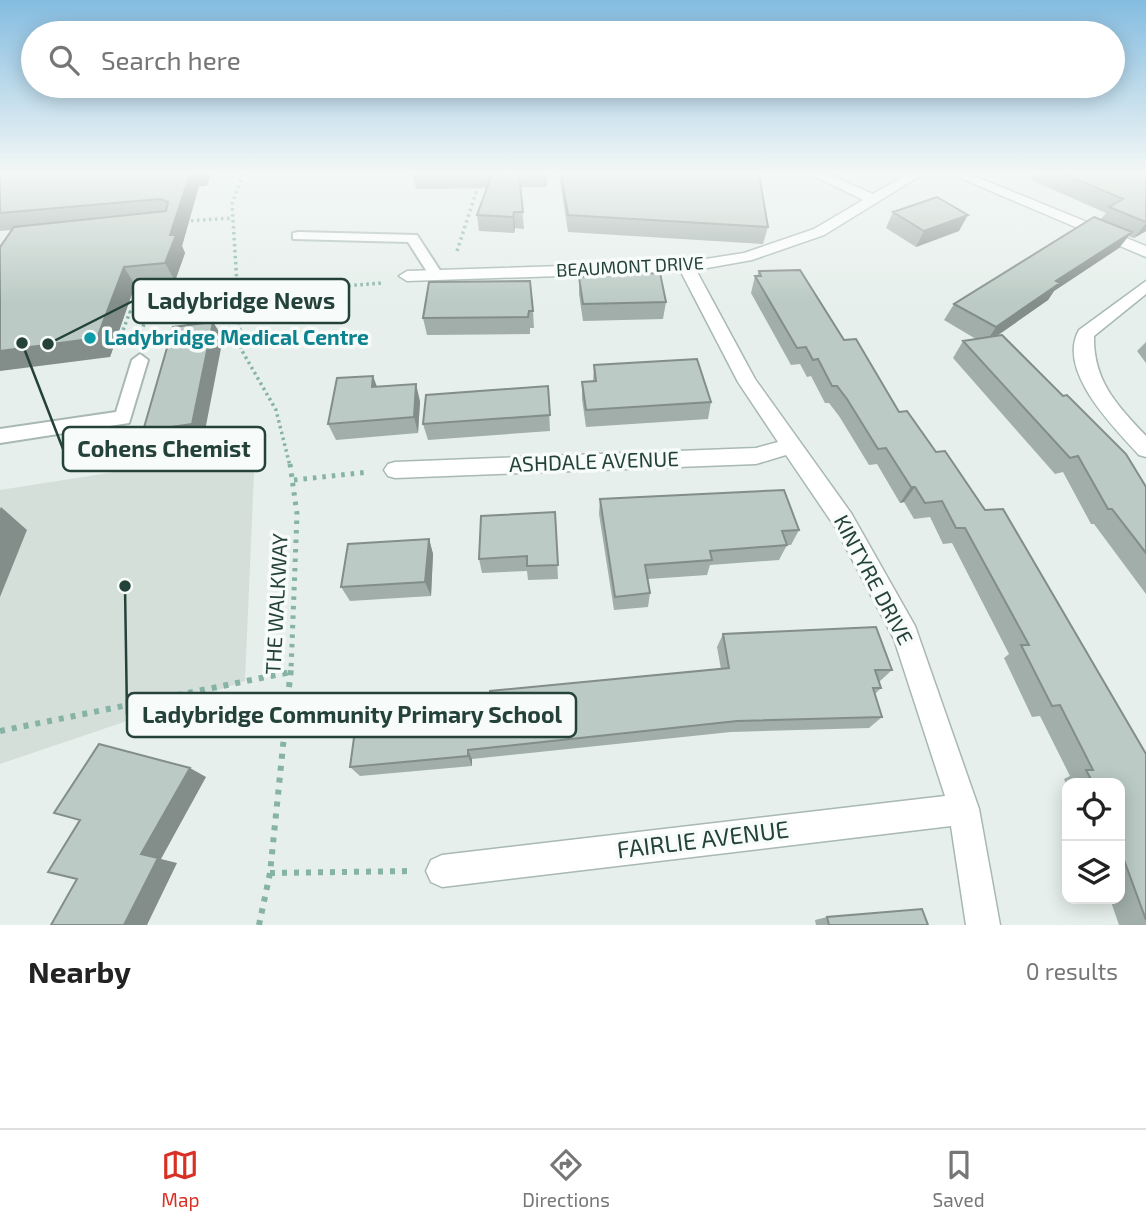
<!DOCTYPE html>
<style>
body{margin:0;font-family:"Exo 2",sans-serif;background:#f6f6f6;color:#222}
.controls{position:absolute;right:21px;bottom:21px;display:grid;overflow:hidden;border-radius:14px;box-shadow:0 4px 18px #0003}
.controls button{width:63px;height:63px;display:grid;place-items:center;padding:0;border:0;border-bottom:2px solid #e0e0e0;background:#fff;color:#222;font:35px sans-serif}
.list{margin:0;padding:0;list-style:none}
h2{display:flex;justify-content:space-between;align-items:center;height:91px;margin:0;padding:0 28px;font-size:30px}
h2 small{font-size:23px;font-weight:400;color:#767676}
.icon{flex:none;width:38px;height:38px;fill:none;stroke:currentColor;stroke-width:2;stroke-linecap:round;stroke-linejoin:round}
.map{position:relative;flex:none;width:1146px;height:925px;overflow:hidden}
.search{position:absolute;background:#fff;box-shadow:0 4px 18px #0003;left:21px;right:21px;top:21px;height:77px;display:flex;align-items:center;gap:18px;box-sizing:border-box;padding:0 24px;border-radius:38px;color:#767676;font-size:26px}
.sheet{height:203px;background:#fff}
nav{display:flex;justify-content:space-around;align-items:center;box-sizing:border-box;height:98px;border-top:2px solid #e0e0e0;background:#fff;font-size:19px;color:#767676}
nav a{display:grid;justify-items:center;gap:4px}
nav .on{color:#d93025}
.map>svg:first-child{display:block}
.built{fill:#d4dfda}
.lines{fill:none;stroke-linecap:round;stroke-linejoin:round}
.lane-casing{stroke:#a8b8b2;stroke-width:4}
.street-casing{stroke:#a8b8b2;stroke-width:3}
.path-far2{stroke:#86b3a5;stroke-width:3.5;stroke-dasharray:2.5 3.5;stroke-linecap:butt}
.path-far1{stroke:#86b3a5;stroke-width:5;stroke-dasharray:3.5 6;stroke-linecap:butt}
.path{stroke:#86b3a5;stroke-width:6;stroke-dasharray:5 7;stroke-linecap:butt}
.lane{fill:#fff;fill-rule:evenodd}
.street{fill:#fff;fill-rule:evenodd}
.wall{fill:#a1aea9}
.shaded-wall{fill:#838d89}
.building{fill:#bbcac4;stroke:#838d89;stroke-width:2}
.culture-dot{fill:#0f9aa8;stroke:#f7fbf9;stroke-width:2.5}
.labels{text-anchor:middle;stroke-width:7;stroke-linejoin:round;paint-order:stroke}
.far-street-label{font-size:18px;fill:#24423a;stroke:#f7fbf9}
.culture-label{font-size:21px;font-weight:bold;fill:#0d838f;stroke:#f7fbf9;text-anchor:start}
.street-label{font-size:21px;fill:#24423a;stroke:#f7fbf9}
.near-street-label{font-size:24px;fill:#24423a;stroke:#f7fbf9}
.leader{fill:none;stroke:#24423a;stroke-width:2.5}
.callout-dot{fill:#24423a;stroke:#f7fbf9;stroke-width:2.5}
.callout{fill:#f7fbf9;stroke:#24423a;stroke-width:2.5}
.callout-label{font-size:23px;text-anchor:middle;font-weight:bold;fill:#24423a}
</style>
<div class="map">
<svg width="1146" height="925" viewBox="0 0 1146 925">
<rect width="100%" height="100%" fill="#e6efeb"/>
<!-- built -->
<path class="built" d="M255,450L245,681L0,764V490Z"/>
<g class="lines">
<defs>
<path id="lane" d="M298,232L417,235L443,275L436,279L431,278L408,242L293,239V233Z
M140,354L148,360L129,423L0,443V429L116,412L132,360Z"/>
<path id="street" d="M810,174H828L873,194L907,174H923L824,235L752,260L696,270L755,379L851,513L915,626L979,809L1000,925H966L951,826L442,887L431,882L426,871L431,860L442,855L945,796L894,639L835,527L786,455L756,464L395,478L388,476L384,470L388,464L395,462L756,448L778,442L738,382L681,272L407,281L399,276L407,271L686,262L744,253L814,229L863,200Z
M951,174H969L1146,246V257Z
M1146,281V294L1094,336C1093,381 1117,405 1146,436V457L1139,455C1114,427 1056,371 1079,330Z"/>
</defs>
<!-- lane casing -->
<use href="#lane" class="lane-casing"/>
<!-- street casing -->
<use href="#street" class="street-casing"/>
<!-- path-far2 -->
<path class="path-far2" d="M243,174L232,204L241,349L276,410L290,466
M185,221L233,218
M457,251L482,174
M127,302L383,283
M123,310L130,312L120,338L131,337
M139,338L152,302"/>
<!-- path-far1 -->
<path class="path-far1" d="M290,464L297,514L291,670
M294,480L369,472"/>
<!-- path -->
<path class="path" d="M0,731L291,672
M270,873L413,871
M259,925L270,873L291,668"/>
<!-- lane -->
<use href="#lane" class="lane"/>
<!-- street -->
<use href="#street" class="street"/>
</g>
<!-- wall -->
<path class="wall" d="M0,174L207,186H199L182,246L185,253L175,281L135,285L110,357L12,230L0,231Z
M413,174H548L547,187H520L524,229L515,228L514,233L479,231L477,215L487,188L416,189Z
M559,174H759L768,227L763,244L568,232Z
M1034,174H1146V231L1134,238L1128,236L1119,248L1054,291L1048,300L997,336L1146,487V594L1094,524H1091L1063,472L1055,474L953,358L963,341L976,339L944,320L954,304L1101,219L1106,213L1031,180Z
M893,212L959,231L916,247L886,228Z
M759,271L844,340L899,412L1146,754V925H1119L1110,899H1120V783H1067V786L1064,779L1070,776L1040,716L1032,717L1004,658L1009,654L952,543L943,544L930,517L914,519L904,502L900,503L877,464L869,465L839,416L829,403H825L811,376L807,377L800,364L791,365L751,293L755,276H757Z
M579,277L666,302L663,319L583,321L579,294Z
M533,311L534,328H530V334L427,335L423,318Z
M1146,342V363L1137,351Z
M594,365L711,402L708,419L586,427L582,399V382H593Z
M548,386L550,431L428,440L423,424Z
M377,387L420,401L418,433L336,440L328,424Z
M600,499L799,530L791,545H787L779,560L710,565L707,575L648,579L650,593L648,607L614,610L599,514Z
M555,512L558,579L528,580L527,571L482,573L479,559Z
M429,539L433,554L431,596L350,601L341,587Z
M723,634L892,670L879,682L881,688L875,694L882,717L869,728L731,732L472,759V766L360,776L350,767L490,697L721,669L717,647Z
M827,917L928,925H816L815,920Z"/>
<!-- shaded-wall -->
<path class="shaded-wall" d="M190,174H211L207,186H199L182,246L185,253L175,281L165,263L170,235Z
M514,212L515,228L514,233L513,217Z
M968,215L959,231L916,247L924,231Z
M1146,223V231L1134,238Z
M1132,232L1119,248L1054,291L1048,300L985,344L996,327L1056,281Z
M124,267L135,285L110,357L0,371V351Z
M213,322L223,338L203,441L156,448L143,431Z
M373,376L379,392L372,387Z
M416,384L420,401L418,433L414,417Z
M911,487H915L904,502L900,503Z
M1,507L27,530L0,597V509Z
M429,539L433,554L431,596L425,582Z
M468,750L472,759V766L468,756Z
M190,768L206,777L161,859L177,863L147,925H124L141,854Z"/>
<!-- building -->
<path class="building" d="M0,174H190L170,235H176L165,263L124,267L97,338L0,351V247L14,227L166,211L168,202L160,199L0,213Z
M492,174H519L523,212H514L513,217L477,215Z
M561,174H759L768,227L568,215Z
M1064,174H1146V222L1109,207L1123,199Z
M937,197L968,215L924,231L893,212Z
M1094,217L1132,232L1056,281L1060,283L996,327L954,304Z
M800,270L844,340L856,339L899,412L907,411L936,452L945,451L985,510L1003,509L1146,754V920L1120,849V783H1093L1086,770H1093L1060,705L1052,706L1021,645H1029L965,528H956L942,501L925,503L915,487H911L886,448L878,449L847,399L837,386H832L818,359L813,360L806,347L797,348L755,276H761L759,271Z
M660,273L666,302L583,304L579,277Z
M530,281L533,311H529L528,317L423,318L429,282Z
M213,322L192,424L143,431L173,327Z
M1002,335L1063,396L1067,395L1126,454L1146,487V553L1112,509H1108L1078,456L1070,458L963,341Z
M697,359L711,402L586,410L582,382L596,381L594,365Z
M373,376L372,387L416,384L414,417L328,424L337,378Z
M548,386L550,415L423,424L426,395Z
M784,490L799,530L782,531L787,545L710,551L712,560L645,565L650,593L615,597L600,499Z
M555,512L558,565L527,566V556L479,559L481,516Z
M429,539L425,582L341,587L348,544Z
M876,627L892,670H875L881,688H873L882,717L737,721L468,750V756L350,767L358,708L490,697V691L729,668L723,634Z
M99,744L190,768L141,854L158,858L124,925H51L77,879L48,872L80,820L54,813Z
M922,909L928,925H829L827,917Z"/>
<!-- sky -->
<linearGradient id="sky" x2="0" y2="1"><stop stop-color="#84bce0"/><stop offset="0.57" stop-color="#f4f8f6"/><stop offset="1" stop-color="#f4f8f6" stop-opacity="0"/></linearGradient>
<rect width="1146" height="303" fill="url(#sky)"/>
<!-- markers -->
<circle class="culture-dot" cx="90" cy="338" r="7"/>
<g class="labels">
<!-- far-street labels -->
<g class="far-street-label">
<text transform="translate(630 267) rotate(-3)" y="6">BEAUMONT DRIVE</text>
</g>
<!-- culture labels -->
<g class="culture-label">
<text x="104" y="345">Ladybridge Medical Centre</text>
</g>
<!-- street labels -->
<g class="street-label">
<text transform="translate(594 462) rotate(-2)" y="7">ASHDALE AVENUE</text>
<text transform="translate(873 580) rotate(62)" y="7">KINTYRE DRIVE</text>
<text transform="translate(277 604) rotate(-87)" y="7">THE WALKWAY</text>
</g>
<!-- near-street labels -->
<g class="near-street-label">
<text transform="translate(703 840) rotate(-7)" y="8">FAIRLIE AVENUE</text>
</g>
</g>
<!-- callouts -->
<path class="leader" d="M48 344L133 301M22 343L63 449M125 586L127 715"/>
<g class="callout-dot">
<circle cx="48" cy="344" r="7"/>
<circle cx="22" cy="343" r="7"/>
<circle cx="125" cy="586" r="7"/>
</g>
<g class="callout">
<rect x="133" y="279" width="216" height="44" rx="7"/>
<rect x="63" y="427" width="202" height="44" rx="7"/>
<rect x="127" y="693" width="449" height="44" rx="7"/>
</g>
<g class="callout-label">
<text x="241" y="309">Ladybridge News</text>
<text x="164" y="457">Cohens Chemist</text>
<text x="352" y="723">Ladybridge Community Primary School</text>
</g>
</svg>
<div class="controls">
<button><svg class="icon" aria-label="locate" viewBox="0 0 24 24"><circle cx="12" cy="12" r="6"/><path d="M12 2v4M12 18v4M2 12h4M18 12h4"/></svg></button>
<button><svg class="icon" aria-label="layers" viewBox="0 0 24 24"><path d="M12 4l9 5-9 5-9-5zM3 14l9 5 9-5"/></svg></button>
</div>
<div class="search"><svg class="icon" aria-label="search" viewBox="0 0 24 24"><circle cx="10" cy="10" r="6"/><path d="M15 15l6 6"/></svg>Search here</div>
</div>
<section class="sheet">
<h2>Nearby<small>0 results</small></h2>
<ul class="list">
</ul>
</section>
<nav>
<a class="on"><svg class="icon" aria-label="map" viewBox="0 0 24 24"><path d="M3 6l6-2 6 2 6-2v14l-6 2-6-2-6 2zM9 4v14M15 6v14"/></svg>Map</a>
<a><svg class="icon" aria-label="directions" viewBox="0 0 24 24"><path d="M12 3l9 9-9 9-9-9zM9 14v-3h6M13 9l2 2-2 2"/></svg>Directions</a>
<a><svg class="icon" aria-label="saved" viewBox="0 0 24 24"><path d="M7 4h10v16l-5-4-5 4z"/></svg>Saved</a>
</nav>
